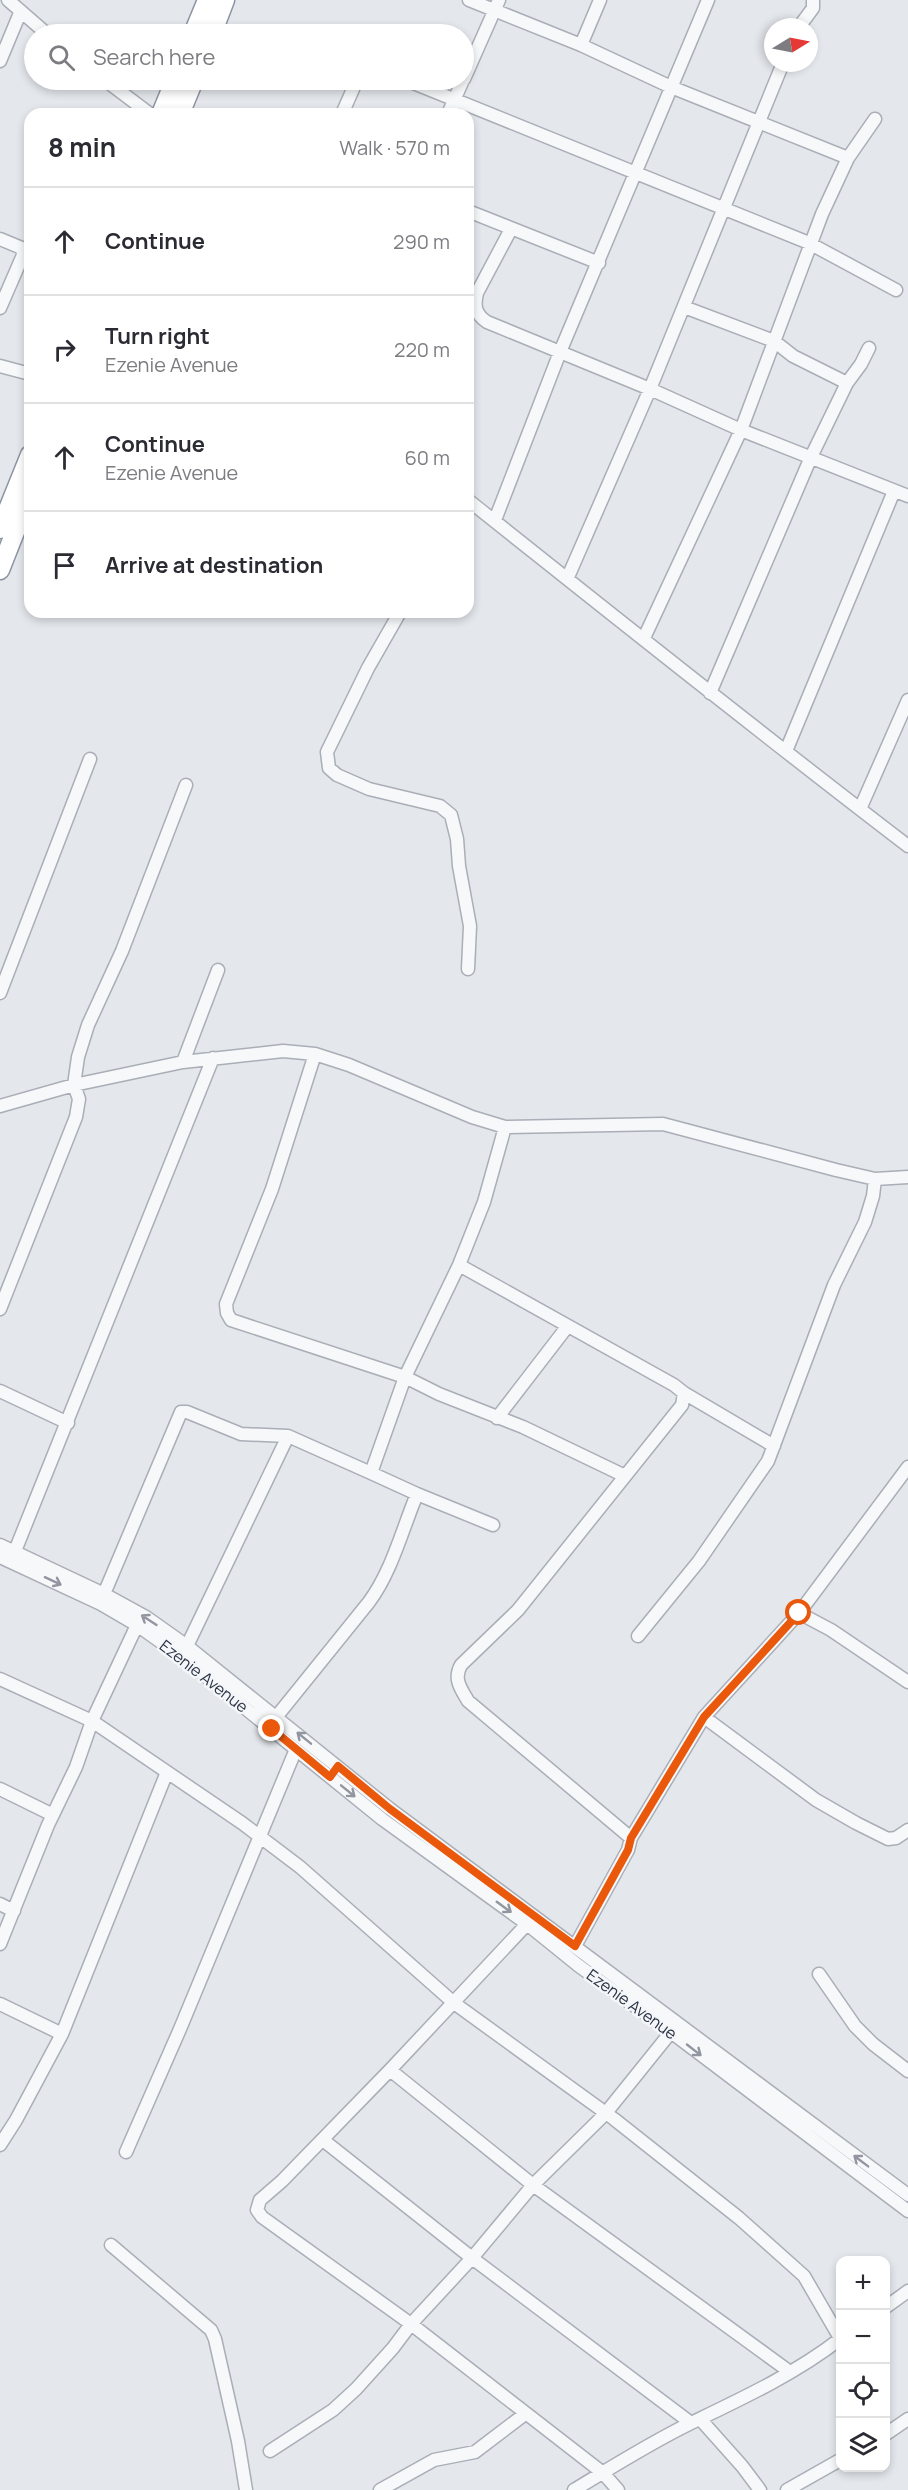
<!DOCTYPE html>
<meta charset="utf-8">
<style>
body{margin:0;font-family:Manrope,sans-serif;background:#f2f2f3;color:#2b2b33}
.controls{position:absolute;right:18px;bottom:18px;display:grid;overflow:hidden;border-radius:12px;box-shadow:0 3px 9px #0003}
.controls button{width:54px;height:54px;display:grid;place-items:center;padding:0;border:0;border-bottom:2px solid #e1e1e2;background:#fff;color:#2b2b33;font:30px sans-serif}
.compass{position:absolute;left:764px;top:18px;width:54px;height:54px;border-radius:50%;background:#fff;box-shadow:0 3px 9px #0003;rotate:80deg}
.stop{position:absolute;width:18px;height:18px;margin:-14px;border:4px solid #ea580c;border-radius:50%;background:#fff}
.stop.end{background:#ea580c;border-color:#fff;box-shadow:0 2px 6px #0008}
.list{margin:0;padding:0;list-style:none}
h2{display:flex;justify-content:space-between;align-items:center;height:78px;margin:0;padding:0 24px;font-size:26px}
h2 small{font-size:20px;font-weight:400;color:#7c7c81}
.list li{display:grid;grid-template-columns:39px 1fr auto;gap:18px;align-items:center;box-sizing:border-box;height:108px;padding:0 24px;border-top:2px solid #e1e1e2}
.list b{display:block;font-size:22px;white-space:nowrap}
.list p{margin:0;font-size:20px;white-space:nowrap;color:#7c7c81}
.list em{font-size:20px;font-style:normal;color:#7c7c81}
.icon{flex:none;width:33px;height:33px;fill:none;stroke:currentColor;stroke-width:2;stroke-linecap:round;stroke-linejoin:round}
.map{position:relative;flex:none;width:908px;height:2490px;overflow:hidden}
.search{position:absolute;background:#fff;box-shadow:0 3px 9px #0003;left:24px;top:24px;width:450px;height:66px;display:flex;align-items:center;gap:15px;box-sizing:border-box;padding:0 21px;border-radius:33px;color:#7c7c81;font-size:22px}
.panel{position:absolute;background:#fff;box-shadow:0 3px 9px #0003;left:24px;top:108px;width:450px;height:510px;border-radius:18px}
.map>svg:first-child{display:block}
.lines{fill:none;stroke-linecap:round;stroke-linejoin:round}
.minor-casing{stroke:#a9aeb7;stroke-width:15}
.highway-casing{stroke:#8b94a3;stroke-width:21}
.minor{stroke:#f7f8fa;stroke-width:12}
.highway{stroke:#fff;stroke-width:18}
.oneway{stroke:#9196a0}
.route{stroke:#ea580c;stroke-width:8}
.labels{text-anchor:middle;stroke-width:5;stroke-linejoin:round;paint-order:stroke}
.street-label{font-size:16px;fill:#2b3445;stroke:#f4f6f9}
</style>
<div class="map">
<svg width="908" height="2490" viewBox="0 0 908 2490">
<rect width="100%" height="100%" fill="#e4e7ec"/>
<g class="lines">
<defs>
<path id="minor" d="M8,0L47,34
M469,0L581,45L671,87L848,158
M799,27L813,8V0
M581,45L600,0
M0,61L20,13
M464,79L499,0
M105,80L150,114
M406,80L809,243L896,290
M342,114L357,80
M448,114L463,80
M468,211L599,263
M511,229L477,293C474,306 475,314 487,322L650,389L741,430L822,214L848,158L875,119
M0,239L29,251
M684,307L774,341L793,356L847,383
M0,308L23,255L22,248
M0,366L30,374
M468,500C614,616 760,733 908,846
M495,520L560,352L708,0
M568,577L650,389L783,63
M400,612L368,668L327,752L329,768L337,775L369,789L440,806L451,815L457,839L459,866L470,926L468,969
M644,638L741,430L908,496
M710,693L811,457L847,383L861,364L869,348
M786,751L894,491
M860,809L908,700
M0,993L90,759
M315,1054L272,1189L226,1304L227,1313L231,1320L405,1377L439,1394L523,1427L625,1476
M183,1062L218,970
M0,1106L74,1085L183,1062L283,1051L315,1054L349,1065L472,1117L505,1127L663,1124L836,1170L875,1179L908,1177
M459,1265L674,1385L684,1393L682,1405L518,1610L461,1665C453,1679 461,1689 468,1701L631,1838
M0,1309L76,1117L79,1099L74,1085L78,1057L88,1025L122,951L186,785
M0,1391L68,1423
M684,1393L774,1446
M497,1418L567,1327
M417,1494L493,1525
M0,1545L104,1594L146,1617L187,1646L390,1809L908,2195
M15,1551L213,1058
M0,1557L101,1604L137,1625L182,1657L382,1819L527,1924L579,1966L671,2032L908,2211
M104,1594L181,1412H187L241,1434L288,1436L371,1473
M799,1613L831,1630L908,1682
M638,1636L699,1561L768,1461L834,1285L865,1222L873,1196L875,1179
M187,1646L288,1436
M0,1679L92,1721L242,1823L300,1867L454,2003L614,2119L739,2218L804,2276L840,2338
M277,1716L369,1602C392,1571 402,1530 417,1494L371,1473L405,1377L459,1265L484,1202L505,1127
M704,1717L816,1800L856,1823L888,1839L896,1838L908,1830
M0,1789L53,1815
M0,1904L14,1911
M527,1924L390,2070L282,2181L260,2200L257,2210L262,2217L411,2324L603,2473L618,2490
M0,1944L48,1825L76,1767L92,1721L137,1625
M575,1946L628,1850L631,1838L704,1717L799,1613L908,1467
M819,1974L855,2026L873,2044L908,2071
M0,2004L62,2034
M390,2070L533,2185L790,2372
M323,2140L472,2258L691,2423
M0,2145L16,2120L62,2034L167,1772
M126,2152L180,2029L296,1749
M111,2245L211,2330L215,2339L238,2441L246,2490
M886,2307L908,2291
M701,2420L742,2466L760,2490
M886,2434L908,2419
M270,2451L333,2410L356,2389L393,2348L411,2324L472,2258L533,2185L605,2114L671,2032
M380,2490L434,2460L475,2452L525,2414
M574,2490C612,2467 650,2443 689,2424C741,2399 795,2374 840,2339
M787,2490L840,2460"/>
<path id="highway" d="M193,34L207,0
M212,34L225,0
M161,114L175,80
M180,114L194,80
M0,529L30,455
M0,570L30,494"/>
</defs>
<!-- minor casing -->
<use href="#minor" class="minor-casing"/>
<!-- highway casing -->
<use href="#highway" class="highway-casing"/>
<!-- minor -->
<use href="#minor" class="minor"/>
<!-- highway -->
<use href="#highway" class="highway"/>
</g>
<!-- one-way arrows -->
<defs><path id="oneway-shaft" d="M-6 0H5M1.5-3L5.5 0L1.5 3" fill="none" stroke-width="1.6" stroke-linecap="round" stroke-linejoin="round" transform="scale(1.5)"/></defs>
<g class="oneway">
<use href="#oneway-shaft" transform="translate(53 1581) rotate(25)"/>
<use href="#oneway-shaft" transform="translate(149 1620) rotate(-147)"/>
<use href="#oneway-shaft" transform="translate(304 1738) rotate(-141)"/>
<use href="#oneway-shaft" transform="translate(348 1791) rotate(39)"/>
<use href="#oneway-shaft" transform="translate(504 1907) rotate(36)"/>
<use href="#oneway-shaft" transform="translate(694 2050) rotate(38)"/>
<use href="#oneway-shaft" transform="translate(861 2161) rotate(-143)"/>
</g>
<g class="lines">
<!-- route -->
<path class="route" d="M272,1729L330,1777L338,1766L390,1809L575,1946L628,1850L631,1838L704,1717L799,1613"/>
</g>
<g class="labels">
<!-- street labels -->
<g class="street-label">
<text transform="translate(204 1676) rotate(38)" y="6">Ezenie Avenue</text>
<text transform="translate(632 2004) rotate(36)" y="6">Ezenie Avenue</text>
</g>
</g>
</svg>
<div class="controls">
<button>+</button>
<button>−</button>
<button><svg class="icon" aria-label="locate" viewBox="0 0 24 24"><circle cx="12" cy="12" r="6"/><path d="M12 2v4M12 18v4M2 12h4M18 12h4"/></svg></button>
<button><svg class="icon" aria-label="layers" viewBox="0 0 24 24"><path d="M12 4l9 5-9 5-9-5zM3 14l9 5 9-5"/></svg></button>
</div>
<svg class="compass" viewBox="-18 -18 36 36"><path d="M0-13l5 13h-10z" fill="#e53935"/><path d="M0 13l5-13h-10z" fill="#7c7c81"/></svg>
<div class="stop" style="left:799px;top:1613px"></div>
<div class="stop end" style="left:272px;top:1729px"></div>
<div class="search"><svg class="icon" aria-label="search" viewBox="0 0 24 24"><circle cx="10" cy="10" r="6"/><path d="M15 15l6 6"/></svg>Search here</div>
<section class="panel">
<h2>8 min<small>Walk · 570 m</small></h2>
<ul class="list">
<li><svg class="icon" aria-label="ahead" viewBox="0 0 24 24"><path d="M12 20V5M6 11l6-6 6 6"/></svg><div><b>Continue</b></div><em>290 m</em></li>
<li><svg class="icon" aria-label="right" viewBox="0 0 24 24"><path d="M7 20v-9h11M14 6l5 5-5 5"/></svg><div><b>Turn right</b><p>Ezenie Avenue</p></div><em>220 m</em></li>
<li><svg class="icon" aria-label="ahead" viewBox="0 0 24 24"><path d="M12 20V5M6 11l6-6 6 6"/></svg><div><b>Continue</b><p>Ezenie Avenue</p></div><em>60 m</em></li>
<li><svg class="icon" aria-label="arrive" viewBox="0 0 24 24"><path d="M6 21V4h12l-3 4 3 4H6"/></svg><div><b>Arrive at destination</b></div></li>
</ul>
</section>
</div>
